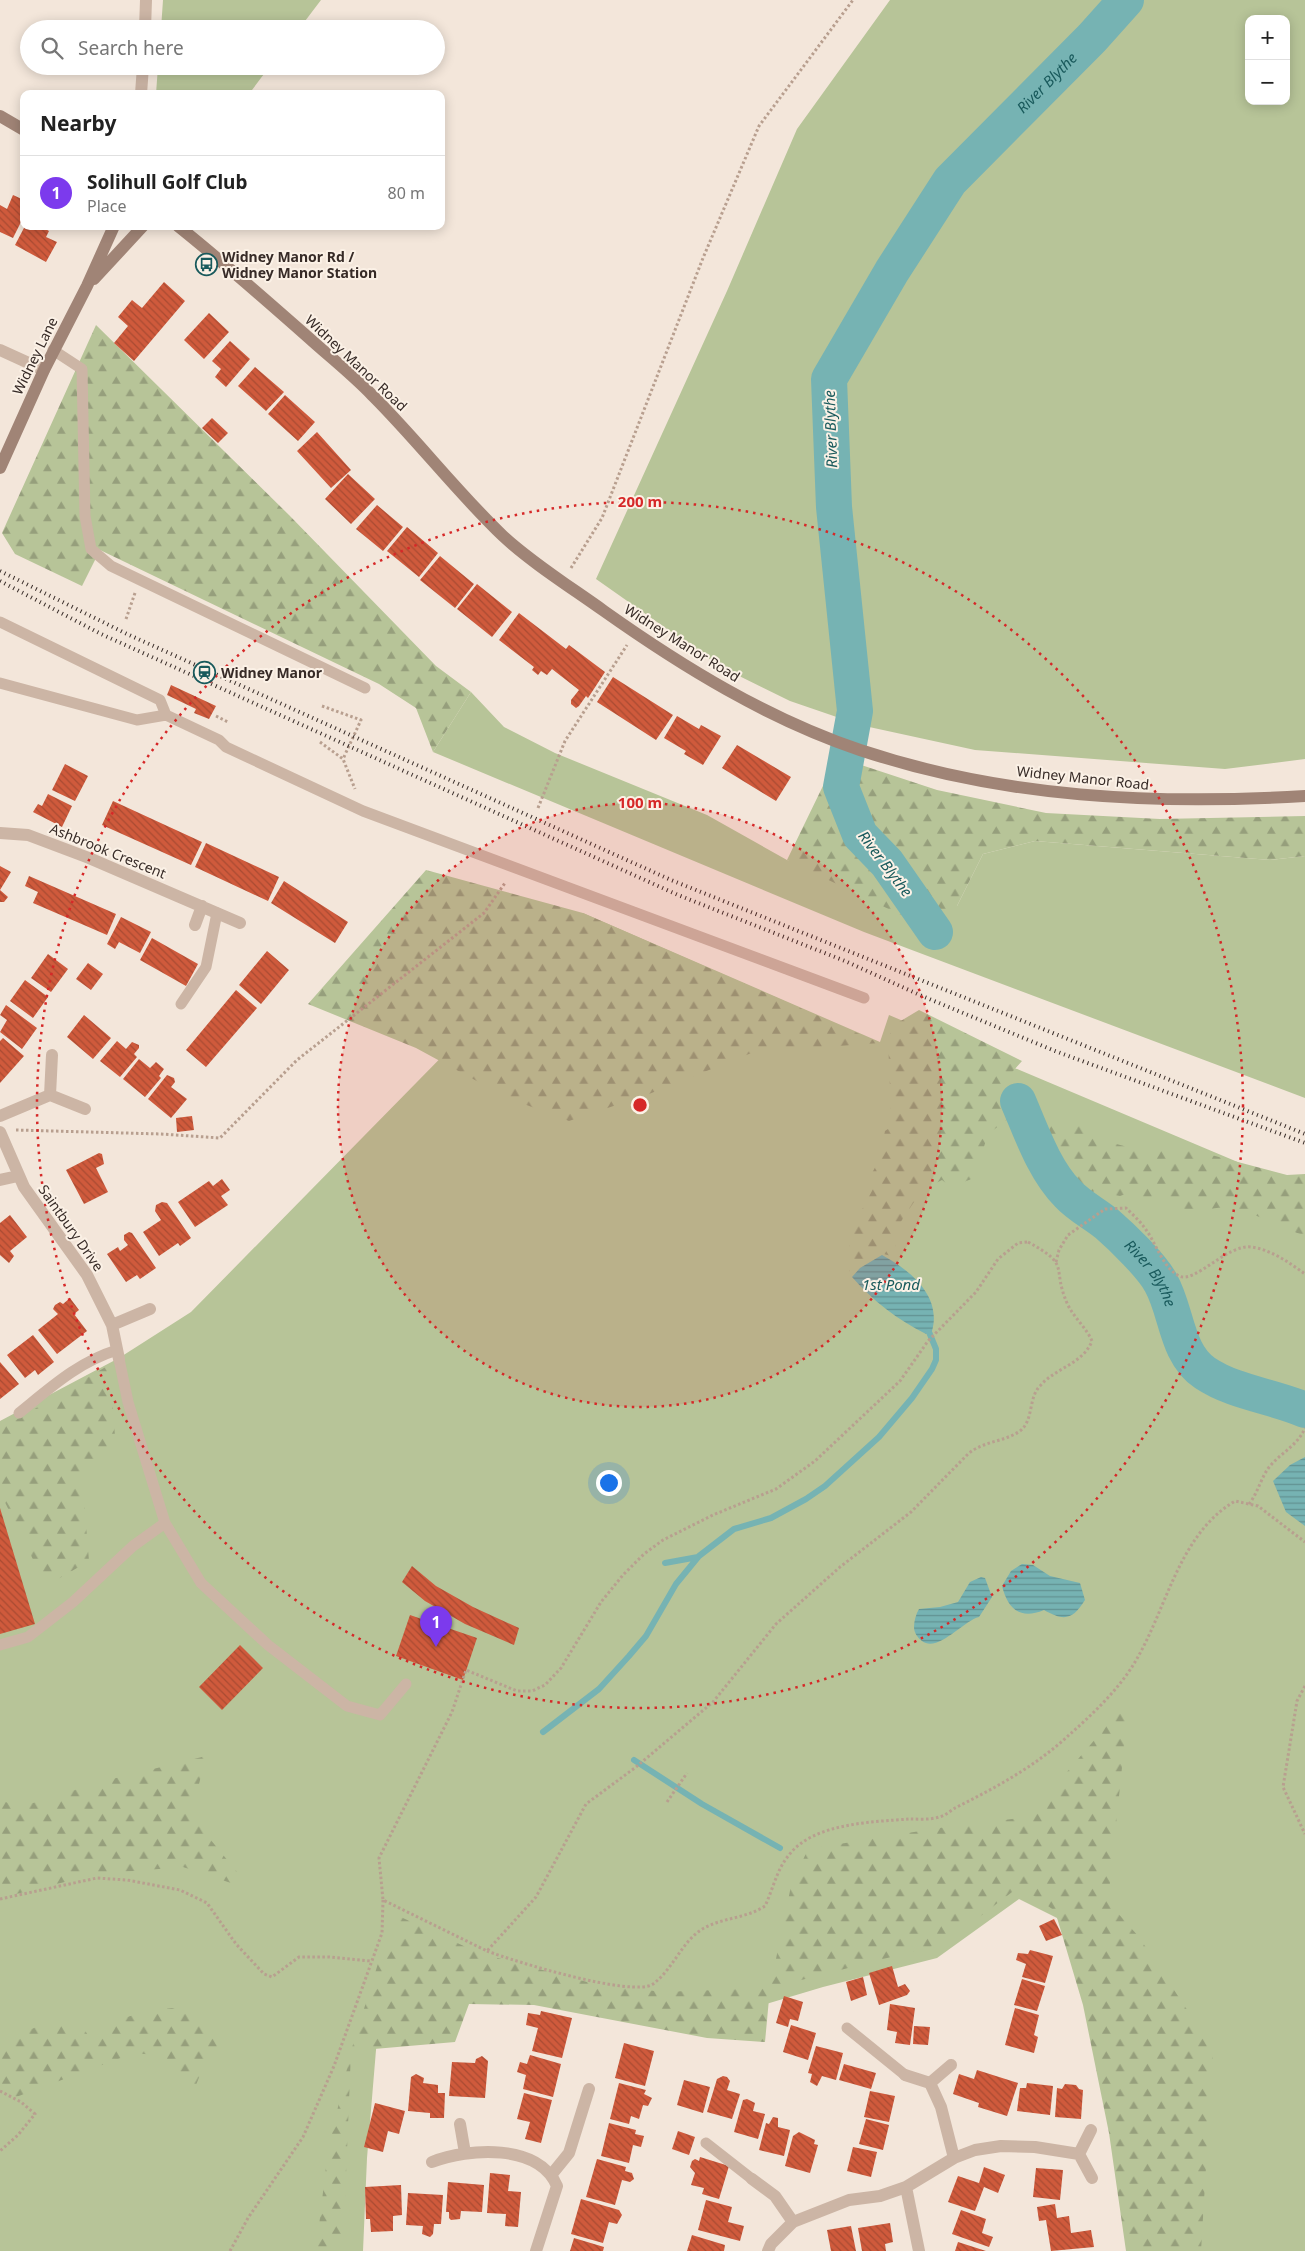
<!DOCTYPE html>
<meta charset="utf-8">
<style>
body{margin:0;font-family:"Noto Sans",sans-serif;background:#f6f6f6;color:#222}
.controls{position:absolute;right:15px;top:15px;display:grid;overflow:hidden;border-radius:10px;box-shadow:0 2px 12px #0003}
.controls button{width:45px;height:45px;display:grid;place-items:center;padding:0;border:0;border-bottom:1px solid #e0e0e0;background:#fff;color:#222;font:25px sans-serif}
.you{position:absolute;left:608px;top:1482px;width:18px;height:18px;margin:-12px;border:4px solid #fff;border-radius:50%;background:#1a73e8;box-shadow:0 0 0 8px #1a73e833}
.badge{display:grid;place-items:center;width:32px;height:32px;border-radius:50%;background:#7c3aed;color:#fff;font-size:16px;font-weight:700}
.pin{position:absolute;translate:-50% -41px;filter:drop-shadow(0 1px 2px #0008)}
.pin::after{content:'';position:absolute;top:26px;width:18px;height:15px;background:inherit;clip-path:polygon(0 0,100% 0,50% 100%)}
.list{margin:0;padding:0;list-style:none}
h2{display:flex;justify-content:space-between;align-items:center;height:65px;margin:0;padding:0 20px;font-size:21px}
h2 small{font-size:16px;font-weight:400;color:#767676}
.list li{display:grid;grid-template-columns:32px 1fr auto;gap:15px;align-items:center;box-sizing:border-box;height:75px;padding:0 20px;border-top:1px solid #e0e0e0}
.list b{display:block;font-size:19px;white-space:nowrap}
.list p{margin:0;font-size:16px;white-space:nowrap;color:#767676}
.list em{font-size:16px;font-style:normal;color:#767676}
.icon{flex:none;width:28px;height:28px;fill:none;stroke:currentColor;stroke-width:2;stroke-linecap:round;stroke-linejoin:round}
.map{position:relative;flex:none;width:1305px;height:2251px;overflow:hidden}
.search{position:absolute;background:#fff;box-shadow:0 2px 12px #0003;left:20px;top:20px;width:425px;height:55px;display:flex;align-items:center;gap:12px;box-sizing:border-box;padding:0 18px;border-radius:28px;color:#767676;font-size:19px}
.panel{position:absolute;background:#fff;box-shadow:0 2px 12px #0003;left:20px;top:90px;width:425px;height:140px;border-radius:10px}
.map>svg:first-child{display:block}
.green{fill:#b7c498;fill-rule:evenodd}
.forest{fill:url(#forest-firs)}
.water{fill:url(#water-rules)}
.lines{fill:none;stroke-linecap:round;stroke-linejoin:round}
.stream{stroke:#76b3b3;stroke-width:6}
.river{stroke:#76b3b3;stroke-width:36}
.building{fill:url(#building-back-hatch)}
.path{stroke:#b89f8f;stroke-width:3;stroke-dasharray:2.5 2.5;stroke-linecap:butt}
.lane{stroke:#ccb5a5;stroke-width:11}
.street{stroke:#ccb5a5;stroke-width:12}
.secondary{stroke:#a08476;stroke-width:12}
.rail{stroke:#372b27;stroke-width:4;stroke-dasharray:1 4;stroke-linecap:butt}
.ring{fill:none;stroke:#d62828;stroke-width:2.5;stroke-dasharray:2.5 5}
.labels{text-anchor:middle;stroke-width:4;stroke-linejoin:round;paint-order:stroke}
.poi-label{font-size:14px;font-weight:bold;fill:#372b27;stroke:#fbf1e6;text-anchor:start}
.street-label{font-size:14px;fill:#372b27;stroke:#fbf1e6}
.water-label{font-size:15px;font-style:italic;fill:#195a5c;stroke:#fbf1e6}
.centre{fill:#d62828;stroke:#fbf1e6;stroke-width:2.5}
.ring-label{font-size:15px;text-anchor:middle;font-weight:bold;fill:#d62828;stroke:#fbf1e6;stroke-width:4;stroke-linejoin:round;paint-order:stroke}
</style>
<div class="map">
<svg width="1305" height="2251" viewBox="0 0 1305 2251">
<defs>
<pattern id="forest-firs" width="22" height="20" patternUnits="userSpaceOnUse" patternTransform="scale(1.25)"><rect width="22" height="20" fill="#b7c498"/><path d="M5 1l3.5 6h-7zM16 11l3.5 6h-7z" fill="#969f7c"/></pattern>
<pattern id="water-rules" width="6" height="5" patternUnits="userSpaceOnUse" patternTransform="scale(1.25)"><rect width="6" height="5" fill="#76b3b3"/><path d="M0 2.5h6" fill="none" stroke="#629292"/></pattern>
<pattern id="building-back-hatch" width="6" height="6" patternUnits="userSpaceOnUse" patternTransform="scale(1.25)"><rect width="6" height="6" fill="#cf5a3c"/><path d="M-1 5l2 2M0 0l6 6M5-1l2 2" fill="none" stroke="#a94b32"/></pattern>
</defs>
<rect width="100%" height="100%" fill="#f3e6da"/>
<!-- green -->
<path class="green" d="M163,0H321L299,29H161Z
M890,0H1305V759L1225,769L975,750L860,725L790,701L721,667L596,579L727,291L797,129ZM1249,19H1286V101H1249Z
M158,66H270L249,94H156Z
M471,692L504,727L555,753L707,815L787,860L957,906L983,854L1035,841L1270,860L1305,856V1098L864,932L433,752Z
M583,913L880,1042L889,1015L1285,1182L1305,1194V2251H1149L1077,1941L1057,1918L1019,1899L937,1958L823,1987L713,2020L381,1990L367,2158L363,2251H0V1421L119,1358L191,1312Z"/>
<!-- forest -->
<path class="forest" d="M96,325L289,515L436,666L471,692L433,752L416,708L379,684L100,550L82,586L15,554L2,533Z
M837,757L937,790L1046,813L1160,819L1305,816V856L1270,860L1035,841L983,854L957,906L926,927L787,860Z
M426,870L583,913L880,1043L754,1052L649,1094L569,1121L508,1098L416,1048L308,1004Z
M919,1010L1022,1061L999,1087L1002,1101L1016,1113L988,1134L974,1178L951,1187L942,1180L922,1190L896,1229L895,1257L880,1253L859,1265L850,1277L848,1261L851,1230L873,1189L871,1175L879,1160L885,1131L895,1124L891,1114L888,1039L894,1025Z
M1037,1112L1049,1119L1056,1130L1068,1124L1089,1126L1105,1141L1124,1146L1146,1150L1181,1147L1287,1175L1305,1174V1235C1275,1228 1239,1200 1208,1210C1202,1212 1194,1220 1189,1224C1182,1215 1173,1204 1162,1201C1149,1198 1143,1205 1134,1191L1120,1196L1094,1191L1070,1219L1045,1176L1025,1172L1032,1145L1019,1130L1022,1122Z
M109,1365L116,1448L82,1477L89,1561L46,1586L0,1492V1426L4,1427Z
M1129,1700L1108,1902L1139,1937L1213,2049L1201,2251H1126L1109,2133L1083,2005L1055,1911L1020,1886L970,1924L934,1946L770,1988L765,2042L707,2038L534,2005L469,2004L455,2042L351,2051L343,2251H316L328,2150L351,2051L380,1957L402,1938L392,1913L479,1953L587,1982L662,1992L770,1988L791,1886L808,1849L939,1828L1028,1817Z
M206,1756L191,1816L252,1890L183,1867L97,1874L0,1898V1800L20,1807L104,1781Z
M172,2008C193,2015 211,2025 225,2043L200,2075L196,2085L185,2081L176,2071L155,2055L134,2053L0,2103V2044C24,2034 57,2010 82,2028C86,2031 89,2037 92,2041L114,2021L147,2011Z"/>
<!-- water -->
<path class="water" d="M882,1255C910,1270 942,1296 932,1331L926,1334C898,1320 873,1301 852,1277L860,1268Z
M1305,1457V1526L1286,1512L1273,1481L1290,1465Z
M1022,1564L1033,1565L1050,1576L1080,1583L1085,1600C1073,1619 1065,1622 1044,1610C1020,1620 1008,1609 1002,1586L1011,1571Z
M981,1577L985,1578L992,1597L979,1617C963,1621 938,1653 922,1641C918,1638 914,1633 914,1627C914,1621 916,1614 919,1609L940,1607L958,1602L970,1582Z"/>
<g class="lines">
<!-- stream -->
<path class="stream" d="M665,1563L698,1557
M543,1732L599,1689L629,1656L646,1636L676,1584L699,1556L734,1529L771,1518L806,1499L825,1486L879,1437L912,1398L932,1369L936,1360V1349L929,1332
M634,1760L702,1804L780,1848"/>
<!-- river -->
<g class="river">
<path id="s1" d="M935,932L887,863L860,835L841,787L855,711L834,507L829,379L892,271L950,181L1092,38L1126,0"/>
<path id="s2" d="M1018,1101C1031,1131 1044,1170 1068,1194C1079,1206 1095,1214 1107,1224C1122,1237 1152,1266 1161,1283C1177,1311 1176,1354 1205,1373C1235,1393 1273,1396 1305,1410"/>
</g>
</g>
<!-- building -->
<path class="building" d="M13,195L24,200V216L13,238L0,232V205L7,209Z
M25,226H40L49,231L46,237L57,242L46,262L15,245Z
M164,282L185,301L134,361L114,343L128,326L118,317L132,300L142,308Z
M209,313L229,332L204,359L184,340Z
M230,341L250,359L226,387L215,377L221,369L212,361Z
M255,367L284,392L266,411L238,386Z
M285,395L315,422L298,441L268,414Z
M212,418L228,433L218,443L202,428Z
M317,432L351,470L331,488L297,451Z
M348,474L375,499L351,524L325,499Z
M377,505L403,527L383,551L356,529Z
M407,527L438,553L419,577L387,551Z
M440,556L474,584L455,608L420,580Z
M477,584L512,612L492,637L457,609Z
M519,613L566,649L569,645L605,672L588,698L586,696L579,706L576,708L571,704V700L579,690L552,669L547,675L541,671L538,675L532,670L534,667L499,640Z
M613,677L673,715L656,740L597,702Z
M171,685L216,706L209,719L194,713L196,709L167,695Z
M677,716L699,729L701,725L721,736L703,765L684,754L686,751L664,738Z
M737,745L791,777L776,801L722,768Z
M65,764L88,776L75,801L52,790Z
M48,794L72,806L62,827L33,812L38,804L42,806Z
M113,801L202,842L191,865L102,825Z
M206,843L279,877L268,901L195,867Z
M0,866L11,872L0,890L8,897L4,902H0Z
M29,876L116,914L107,935L33,903L38,892L25,886Z
M284,881L348,922L335,943L271,903Z
M121,917L151,932L140,953L119,942L115,949L107,944Z
M152,938L198,964L186,986L140,960Z
M267,951L289,970L261,1004L239,985Z
M48,954L68,969L51,992L31,978Z
M88,963L103,974L91,990L76,979Z
M25,980L48,997L33,1018L10,1001Z
M236,990L257,1008L206,1067L186,1050Z
M6,1005L37,1028L22,1049L0,1032L7,1020L0,1015Z
M84,1015L111,1038L93,1059L67,1037Z
M3,1038L24,1056L0,1083V1041Z
M117,1041L126,1049L132,1042L139,1045V1048L134,1054L137,1057L120,1077L100,1061Z
M139,1059L150,1068L156,1062L164,1069L159,1076L161,1078L145,1097L123,1079Z
M167,1075L174,1078L175,1082L171,1087L187,1099L171,1118L148,1099Z
M192,1116L194,1130L177,1132L176,1118Z
M99,1153L102,1154L104,1164L96,1168L108,1192L84,1204L66,1170Z
M222,1179L230,1190L221,1196L228,1205L195,1227L178,1202L209,1181L213,1186Z
M162,1202L167,1203L191,1238L180,1246L178,1243L159,1256L143,1232L161,1220L155,1211L156,1205Z
M10,1215L27,1237L10,1251L14,1256L9,1263L0,1255V1223Z
M129,1232L132,1233L156,1268L140,1279L137,1275L126,1282L107,1254L118,1247L120,1251L128,1245L124,1240V1235Z
M70,1298L79,1310L74,1314L87,1331L57,1354L38,1330L58,1314L53,1309L55,1305L60,1302L63,1304Z
M33,1335L54,1362L38,1375L35,1370L25,1378L7,1355Z
M0,1362L19,1384L0,1399Z
M0,1508L35,1624L0,1634Z
M412,1566L436,1586L473,1607L519,1628L514,1645L465,1624L425,1601L402,1582Z
M410,1615L477,1638L463,1680L396,1656Z
M240,1645L263,1668L222,1710L199,1687Z
M1054,1919L1062,1935L1046,1941L1039,1926Z
M1030,1950L1053,1956L1045,1983L1022,1977L1026,1964L1016,1960L1018,1953L1028,1954Z
M892,1966L898,1987L905,1984L910,1991L907,1995L879,2005L869,1973Z
M863,1977L867,1995L851,2001L846,1982Z
M1022,1979L1045,1986L1037,2011L1014,2005Z
M784,1996L803,2002L798,2021L790,2019L788,2027L776,2023Z
M890,2004L915,2008L910,2045L895,2043L897,2032L887,2030Z
M1015,2008L1039,2015L1034,2035L1038,2037L1034,2053L1005,2045Z
M541,2011L572,2018L562,2058L532,2051L538,2028L526,2025L528,2013L540,2015Z
M791,2025L816,2033L808,2060L783,2052Z
M914,2026L930,2027L928,2045L913,2044Z
M624,2043L654,2051L645,2086L615,2078Z
M816,2046L843,2053L836,2080L822,2076L817,2086L810,2082L812,2074L808,2073Z
M530,2055L561,2064L553,2097L523,2089L526,2075L517,2072L520,2062L527,2064Z
M482,2056L488,2061L485,2098L449,2096L452,2062L475,2063L476,2059Z
M844,2064L876,2073L871,2089L839,2080Z
M977,2070L1018,2083L1007,2116L978,2107L979,2103L953,2094L959,2074L974,2079Z
M416,2074L424,2078L423,2083L438,2085V2093H445L444,2118H430V2113L408,2111L411,2077Z
M723,2076L727,2077L730,2081L727,2090L740,2094L732,2119L707,2112L717,2079Z
M684,2080L710,2087L703,2113L677,2105Z
M619,2083L646,2090L644,2094L652,2098L648,2106L643,2105L639,2119L631,2116L629,2124L610,2119Z
M1027,2083L1053,2086L1050,2115L1017,2111L1020,2088H1026Z
M1065,2084L1076,2085L1079,2089L1083,2090L1081,2119L1055,2117L1057,2088L1062,2089Z
M870,2091L895,2096L889,2122L864,2117Z
M524,2093L552,2100L541,2143L525,2139L530,2122L517,2119Z
M747,2099L755,2103L753,2111L765,2114L758,2139L734,2132L743,2100Z
M375,2103L405,2111L399,2134L388,2131L383,2152L364,2147Z
M773,2117L778,2118V2127L790,2130L784,2156L759,2150L766,2123L769,2124Z
M866,2119L889,2125L883,2150L859,2144Z
M609,2123L636,2130L635,2134L644,2136L641,2147L633,2145L629,2163L601,2156Z
M678,2131L695,2137L689,2155L672,2149Z
M799,2132L815,2140L814,2144L818,2145L810,2173L785,2166L793,2136Z
M853,2147L877,2152L871,2177L847,2171Z
M700,2157L729,2166L719,2199L702,2194L704,2188L691,2185L695,2173L690,2167L692,2161L695,2159L699,2161Z
M597,2159L626,2167L625,2171L632,2173L634,2179L630,2182L622,2180L615,2205L586,2197Z
M984,2167L1005,2175L998,2193L984,2187L975,2211L948,2202L958,2176L979,2183Z
M1036,2168L1063,2170L1060,2200L1033,2197Z
M490,2173L510,2175L508,2191L521,2192L518,2227L505,2226L506,2214L487,2213Z
M448,2182L484,2185L482,2212L461,2211L460,2219L451,2220L449,2218V2212H446Z
M401,2185L402,2215L393,2216V2231L371,2232L370,2219H366L365,2187Z
M408,2193L443,2195L441,2224H434L433,2234L430,2237L422,2234L423,2226L406,2225Z
M581,2199L619,2210L622,2215L617,2224L609,2222L603,2243L571,2234Z
M706,2200L732,2207L728,2222L744,2226L740,2241L698,2230Z
M1055,2204L1057,2218L1069,2216L1071,2233L1091,2230L1094,2247L1051,2251L1046,2220L1039,2221L1037,2207Z
M961,2210L986,2219L982,2233L993,2237L989,2247L952,2234Z
M890,2223L893,2242L885,2244L886,2251H862L858,2228Z
M851,2226L856,2251H831L827,2230Z
M692,2235L725,2245L724,2251H687Z
M574,2238L604,2247L603,2251H570Z
M958,2242L986,2251H955Z"/>
<g class="lines">
<!-- path -->
<path class="path" d="M571,568L602,518L703,258L759,126L853,0
M126,619L135,593
M322,706L361,720L343,759
M216,716L228,722
M320,742L343,759L355,789
M538,808L565,741L627,645
M16,1130L161,1134L220,1138L297,1060L484,913L505,883
M1028,1242C1072,1266 1051,1266 1067,1303C1073,1317 1086,1327 1092,1341C1083,1364 1055,1368 1040,1386C1028,1398 1034,1420 1020,1431C1004,1442 983,1441 968,1454L911,1512L840,1567L776,1624L713,1702L636,1767L586,1804L536,1897L487,1951L383,1900L379,1858L452,1712L466,1670L517,1691H532L545,1685L561,1668L601,1602L623,1575L644,1554L663,1540L713,1515L776,1489L815,1461L900,1381L928,1341L976,1292L998,1259L1018,1243Z
M1056,1262L1059,1250L1068,1235L1105,1209L1126,1208C1132,1214 1139,1220 1144,1227C1156,1242 1162,1267 1179,1276C1195,1284 1227,1244 1251,1247C1270,1249 1290,1263 1305,1274
M1249,1504C1258,1493 1261,1477 1270,1466C1281,1453 1298,1445 1305,1428
M1305,1686L1297,1701L1283,1787L1305,1834
M667,1802L687,1773
M0,1899L97,1878L127,1880L180,1890L207,1903L236,1944L264,1974L272,1977L299,1957H329L371,1961
M487,1951C513,1961 633,1998 653,1984C672,1970 680,1946 698,1932C718,1917 744,1920 765,1906C773,1889 777,1869 789,1855C813,1823 872,1822 909,1819C918,1819 930,1820 939,1817C945,1816 950,1811 955,1808C995,1788 1036,1766 1069,1735C1093,1714 1119,1689 1135,1662C1167,1609 1178,1535 1235,1501L1258,1506L1305,1542
M0,2091L21,2102L35,2114L18,2135L0,2151
M230,2251L248,2218L303,2137L334,2066L382,1933L383,1900"/>
<!-- lane -->
<path class="lane" d="M53,350L82,369L85,516L91,549L111,566L365,688
M0,622L160,700L166,715
M0,683L137,720L166,715L219,740L226,747L363,811L864,998
M181,1004L206,967L217,913
M19,1413C50,1388 78,1362 117,1350
M165,1523L201,1583L268,1645L347,1706L380,1715L406,1684
M0,1645L28,1637L73,1602L133,1546L165,1523L128,1402L119,1359
M847,2028L905,2075
M706,2143L752,2179"/>
<!-- street -->
<path class="street" d="M145,29L146,0
M141,94L143,66
M0,350L44,370
M0,833L28,835L89,858L240,923
M195,925L202,906
M50,1095L85,1109
M0,1116L50,1095L52,1055
M0,1132L24,1187L87,1275L112,1325L119,1359
M0,1180L18,1176
M112,1325L150,1309
M905,2075L930,2083L941,2107L954,2158
M930,2083L951,2065
M460,2124L465,2153
M1079,2154L1091,2130
M432,2162C468,2148 539,2143 557,2186L536,2251
M552,2174L569,2153L589,2089
M752,2179L775,2196L793,2222
M906,2187L919,2251
M768,2251L771,2244L793,2222L849,2200L880,2196L906,2187L954,2158L975,2150L1001,2146L1035,2147L1079,2154L1092,2178"/>
<!-- secondary -->
<path class="secondary" d="M0,116L24,130
M178,226C223,262 266,300 309,338C330,357 353,375 373,396C418,441 457,492 503,536C532,563 572,588 604,611C683,667 768,719 860,750C1004,798 1155,805 1305,796
M94,279L143,226
M0,468L44,370L87,286L114,226"/>
<!-- rail -->
<path class="rail" d="M0,571L127,634L671,880L1305,1134
M0,581L101,634L678,895L845,961L922,996L1055,1051L1305,1143"/>
</g>
<!-- distance rings -->
<circle cx="640" cy="1105" r="302" fill="#d62828" fill-opacity=".12"/>
<g class="ring">
<circle cx="640" cy="1105" r="302"/>
<circle cx="640" cy="1105" r="603"/>
</g>
<!-- icons -->
<defs>
<symbol id="bus-ring" viewBox="-11 -11 22 22"><circle r="9.5" fill="#fbf1e6" stroke="#195a5c" stroke-width="1.5"/><path d="M-5-6H5V4H4V6H2V4H-2V6H-4V4H-5ZM-3.5-4V0h7V-4ZM-3.5 1.2v1.5H-2V1.2ZM2 1.2v1.5H3.5V1.2Z" fill="#195a5c"/></symbol>
<symbol id="station-ring" viewBox="-11 -11 22 22"><circle r="9.5" fill="#fbf1e6" stroke="#195a5c" stroke-width="1.5"/><path d="M-3-6H3Q5-6 5-4V2Q5 4 3 4L4.5 6H3L1.5 4h-3L-3 6H-4.5L-3 4Q-5 4-5 2V-4Q-5-6-3-6ZM-3.5-4v3h7v-3ZM-3.5 1v1.5H-2V1ZM2 1v1.5H3.5V1Z" fill="#195a5c"/></symbol>
</defs>
<g fill-rule="evenodd">
<use href="#bus-ring" x="194" y="252" width="25" height="25"/>
<use href="#station-ring" x="192" y="660" width="25" height="25"/>
</g>
<g class="labels">
<!-- poi labels -->
<g class="poi-label">
<text x="222" y="262">Widney Manor Rd /<tspan x="222" dy="16">Widney Manor Station</tspan></text>
<text x="221" y="678">Widney Manor</text>
</g>
<!-- street labels -->
<g class="street-label">
<text transform="translate(35 356) rotate(-64)" y="5">Widney Lane</text>
<text transform="translate(356 363) rotate(43)" y="5">Widney Manor Road</text>
<text transform="translate(682 643) rotate(32)" y="5">Widney Manor Road</text>
<text transform="translate(1083 778) rotate(6)" y="5">Widney Manor Road</text>
<text transform="translate(108 851) rotate(22)" y="5">Ashbrook Crescent</text>
<text transform="translate(71 1228) rotate(55)" y="5">Saintbury Drive</text>
</g>
<!-- water labels -->
<g class="water-label">
<text dy="5" stroke="none"><textPath href="#s1" startOffset="955">River Blythe</textPath></text>
<text transform="translate(831 429) rotate(-92)" y="5">River Blythe</text>
<text transform="translate(885 864) rotate(53)" y="5">River Blythe</text>
<text dy="5" stroke="none"><textPath href="#s2" startOffset="222">River Blythe</textPath></text>
<text x="891" y="1290">1st Pond</text>
</g>
</g>
<circle cx="640" cy="1105" r="8" class="centre"/>
<g class="ring-label">
<text x="640" y="507">200 m</text>
<text x="640" y="808">100 m</text>
</g>
</svg>
<div class="controls">
<button>+</button>
<button>−</button>
</div>
<div class="you"></div>
<div class="pin badge" style="left:436px;top:1647px">1</div>
<div class="search"><svg class="icon" aria-label="search" viewBox="0 0 24 24"><circle cx="10" cy="10" r="6"/><path d="M15 15l6 6"/></svg>Search here</div>
<section class="panel">
<h2>Nearby<small></small></h2>
<ul class="list">
<li><span class="badge">1</span><div><b>Solihull Golf Club</b><p>Place</p></div><em>80 m</em></li>
</ul>
</section>
</div>
